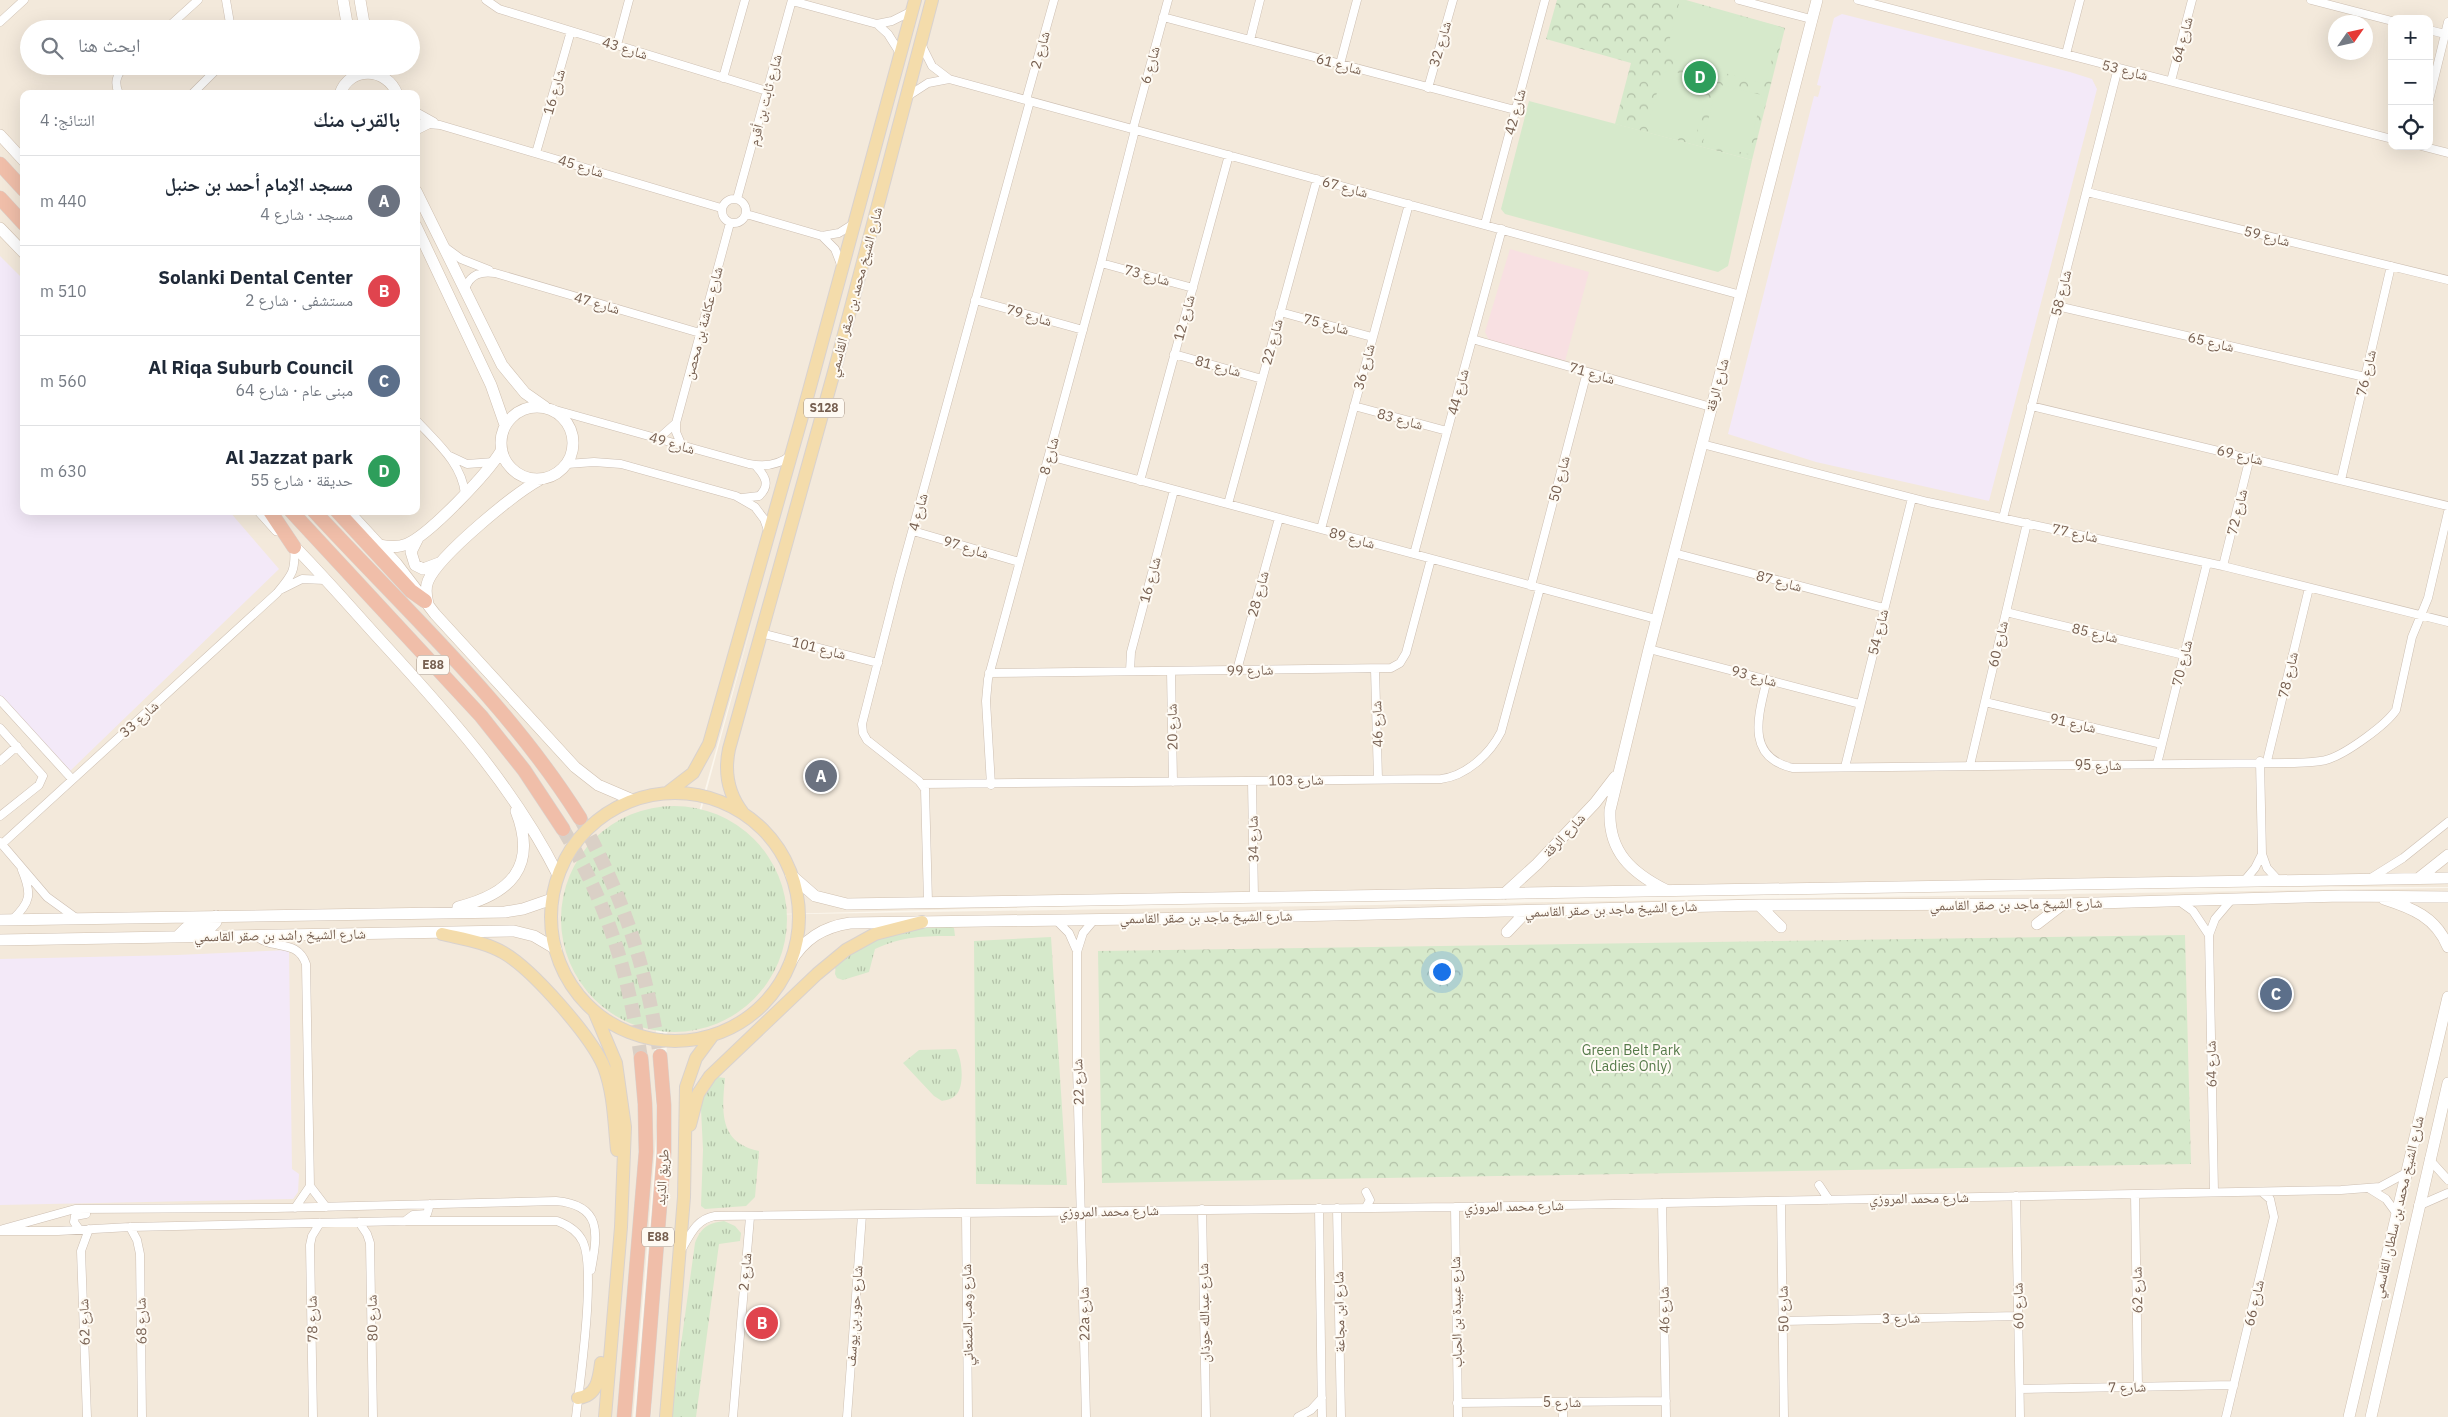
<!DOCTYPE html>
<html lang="ar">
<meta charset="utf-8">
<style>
body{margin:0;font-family:"IBM Plex Sans","Noto Naskh Arabic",sans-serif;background:#f6f6f7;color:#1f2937;direction:rtl}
.controls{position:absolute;right:15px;top:15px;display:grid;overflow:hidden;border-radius:10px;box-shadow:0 5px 20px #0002}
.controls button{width:45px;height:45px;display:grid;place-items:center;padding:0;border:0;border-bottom:1px solid #e0e1e3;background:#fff;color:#1f2937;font:25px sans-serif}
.compass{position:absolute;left:2328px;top:15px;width:45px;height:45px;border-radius:50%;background:#fff;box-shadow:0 5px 20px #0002;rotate:56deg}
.you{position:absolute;left:1441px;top:971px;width:18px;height:18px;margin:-12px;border:4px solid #fff;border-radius:50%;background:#1a73e8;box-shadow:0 0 0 8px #1a73e833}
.badge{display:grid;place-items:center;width:32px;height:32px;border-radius:50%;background:#7c3aed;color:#fff;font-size:16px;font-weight:700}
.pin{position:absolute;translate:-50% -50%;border:2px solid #fff;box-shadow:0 1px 5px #0006}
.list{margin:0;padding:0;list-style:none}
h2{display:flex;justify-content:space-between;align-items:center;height:65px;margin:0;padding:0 20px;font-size:21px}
h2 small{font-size:16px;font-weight:400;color:#747a83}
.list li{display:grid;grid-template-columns:32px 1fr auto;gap:15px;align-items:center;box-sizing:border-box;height:90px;padding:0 20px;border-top:1px solid #e0e1e3}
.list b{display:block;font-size:19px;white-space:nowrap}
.list p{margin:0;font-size:16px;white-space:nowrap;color:#747a83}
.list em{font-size:16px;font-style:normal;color:#747a83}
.icon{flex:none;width:28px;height:28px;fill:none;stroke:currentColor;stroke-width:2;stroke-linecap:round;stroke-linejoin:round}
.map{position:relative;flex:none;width:2448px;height:1417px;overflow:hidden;direction:ltr}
.search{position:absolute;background:#fff;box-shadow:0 5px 20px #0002;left:20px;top:20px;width:400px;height:55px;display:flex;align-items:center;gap:12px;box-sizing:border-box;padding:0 18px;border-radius:28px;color:#747a83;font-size:19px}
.panel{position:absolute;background:#fff;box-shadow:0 5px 20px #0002;left:20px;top:90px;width:400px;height:425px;border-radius:10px;direction:rtl}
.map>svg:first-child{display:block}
.residential{fill:#f3e9db;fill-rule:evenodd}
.education{fill:#f3e9f8}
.medical{fill:#f8e0e2}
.grass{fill:url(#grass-tufts)}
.park{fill:url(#park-crowns)}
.garden{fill:#d6e9cb}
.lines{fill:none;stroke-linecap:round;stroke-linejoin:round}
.highway-tunnel{stroke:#dad0c6;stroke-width:14;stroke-dasharray:14 7;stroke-linecap:butt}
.street-casing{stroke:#cdbfb2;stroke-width:9}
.secondary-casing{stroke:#d0c0b0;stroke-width:12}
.primary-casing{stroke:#d9d2ce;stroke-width:14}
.highway-casing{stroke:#d9d2ce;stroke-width:15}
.street{stroke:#fff;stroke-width:8}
.secondary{stroke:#fff;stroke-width:11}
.primary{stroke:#f4dcab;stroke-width:12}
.highway{stroke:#f0bea9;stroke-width:14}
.labels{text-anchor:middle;stroke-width:4;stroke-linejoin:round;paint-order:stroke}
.shield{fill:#fefaf3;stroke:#9f8e81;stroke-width:1}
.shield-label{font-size:12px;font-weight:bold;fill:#765f50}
.street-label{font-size:14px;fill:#765f50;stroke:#fefaf3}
.park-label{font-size:14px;fill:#557a49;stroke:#fefaf3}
</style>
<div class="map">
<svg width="2448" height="1417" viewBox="0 0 2448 1417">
<defs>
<pattern id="grass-tufts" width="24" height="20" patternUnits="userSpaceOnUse" patternTransform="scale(1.25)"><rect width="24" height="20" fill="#d6e9cb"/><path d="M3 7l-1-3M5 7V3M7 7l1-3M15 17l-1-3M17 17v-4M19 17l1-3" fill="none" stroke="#b2c0a7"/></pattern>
<pattern id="park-crowns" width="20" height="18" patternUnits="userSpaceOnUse" patternTransform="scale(1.25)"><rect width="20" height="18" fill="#d6e9cb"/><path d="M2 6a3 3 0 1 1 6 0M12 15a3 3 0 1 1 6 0" fill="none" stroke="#b2c0a7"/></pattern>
</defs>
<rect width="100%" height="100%" fill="#fbf6ed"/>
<!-- residential -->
<path class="residential" d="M0,0H2448V887L1836,885L741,915L2448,888V1417H651L672,923L657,1012L654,1064L657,1126L633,1417H0ZM2392,19H2429V146H2392ZM2336,22H2366V52H2336ZM29,29H411V66H29ZM24,94H416V511H24ZM754,615L686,867H685L705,789Z"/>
<!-- education -->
<path class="education" d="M1842,14L2070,72L2092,79L2097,89L1989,501L1816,462L1728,434L1814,96L1818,97L1821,86L1817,85L1834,18Z
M0,256L24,280V511H229L279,569L69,772L0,700Z
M289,950L292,1169L299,1174L298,1192L293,1199L0,1205V959L177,955Z"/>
<!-- medical -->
<path class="medical" d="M1510,249L1589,272L1565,361L1489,340L1485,332Z"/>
<!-- grass -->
<path class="grass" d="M561 919a113 113 0 1 1 226 0a113 113 0 1 1-226 0Z
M949,926L954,928L955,936C923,936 903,936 875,949L869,972L843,980L837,978L835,974L836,964L868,942L916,928Z
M1051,937L1067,1185L976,1184L974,941Z
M956,1049C962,1058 965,1086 956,1095C952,1099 947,1100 942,1101L934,1096L903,1063L919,1050Z
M717,1077L725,1078C722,1110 718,1143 759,1151L755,1197L746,1206L705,1209L701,1206L703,1150L701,1109L703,1097Z
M724,1221L735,1226L741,1233L740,1241L719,1244L696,1417H671L695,1243C701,1228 707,1223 724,1221Z"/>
<!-- park -->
<path class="park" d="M1557,0H1686L1785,28L1752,160L1615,124L1631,63L1546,39Z
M2185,935L2191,1164L1102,1183L1098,951Z"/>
<!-- garden -->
<path class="garden" d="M1680,0L1781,27L1765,84L1665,57Z
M1669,70L1709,82L1695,141L1647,129L1662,74Z
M1717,84L1762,95L1748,154L1703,142Z
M1529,101L1752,160L1728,266L1718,272L1505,214L1501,209Z"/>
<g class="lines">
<!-- highway-tunnel -->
<path class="highway-tunnel" d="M580,818C625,900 645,964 660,1056
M563,829C609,908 627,968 641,1058"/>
<defs>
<path id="street" d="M226,0L231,29
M486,0L499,9L767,91
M1739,0L1811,19
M1858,0L2392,139
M2311,0L2392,21
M792,1L877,24L888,34L900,53
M1163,17L1515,110
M0,22L24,0
M877,24L892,21L912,11
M166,29L198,0
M2429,30L2445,34
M1250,40L1260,0
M617,45L629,0
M922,46L932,66L949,79L1741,295
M2066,54L2080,0
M1340,64L1357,0
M723,78L745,0
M2171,81L2192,0
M1428,88L1453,0
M119,94C114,83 116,75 125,66
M192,94L220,66
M908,96L928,83L949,79
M1026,100L1054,0
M2429,100L2448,22
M416,112L434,122
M416,123L440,125L721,208
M1133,129L1168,0
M2421,146L2448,153
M536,153L571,31
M2087,192L2448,280
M722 211a12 12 0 1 1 24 0a12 12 0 1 1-24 0Z
M737,199L792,0
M746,214L822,236L839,233L853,224
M1485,224L1545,0
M822,236L835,249L842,267
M446,248L461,259L489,270
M1101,263L1193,288
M465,289C470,274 481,271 495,273L700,333
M975,300L1083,330
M2057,306L2365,377
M1280,312L1372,337
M1472,339L1711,407
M1174,354L1262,379
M1354,406L1447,431
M2031,406L2448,506
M552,409L749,464C764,467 779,465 791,455
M416,420C436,442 462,463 465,494
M658,439L676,423
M1702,444L1928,502L2223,566L2448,622
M682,446L676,432V423L730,223
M450,456L467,464L494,462
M1049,456L1656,619
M567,464L594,462L621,464L736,496L755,507L764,519L768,530
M2341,480L2391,266
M1140,481L1229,155
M742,498L759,496C771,485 765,476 756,466
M1228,504L1317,179
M2003,518L2118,68
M1321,529L1409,204
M913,531L1019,562
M1674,553L1884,608
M1414,554L1502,229
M2223,566L2250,457
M1531,586L1587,372
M282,589L302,579L325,580
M2006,612L2184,655
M761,633L878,663
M1649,649L1860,704
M1375,669L1378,779
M1237,670L1279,518
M1130,671L1131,652L1174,490
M1171,671L1173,782
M989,673L1391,668L1400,663L1406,653L1431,559
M1767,679C1759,714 1744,757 1793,768L2294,763C2305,762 2318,763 2329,759C2347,753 2386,725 2396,710L2412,637L2428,598L2448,512
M0,700L72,779
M1985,702L2162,744
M0,728L43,776L39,785L0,816
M0,761L17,746
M2260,761L2262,854L2267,868L2278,880
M2267,761L2309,588
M2157,764L2207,563
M1970,765L2027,523
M1845,767L1912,498
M1252,781L1254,898
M922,784L1441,779C1466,776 1490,754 1501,732L1540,588
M991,785L986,701L988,679L1101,263L1135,130
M0,842L47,897L76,918
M2,844L277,593C292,575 296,571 294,547
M2371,878L2403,858L2448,822
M2245,880L2255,868L2262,854
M2179,901L2193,911L2209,935
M928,902L925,789L919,781L867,740L863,733L862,724L899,579L1030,101
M12,920C31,902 32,894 22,870
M1056,920L1069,933L1076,949
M256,936C273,951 297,938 306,964L310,1186L295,1208
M2429,1159L2448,1180
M1819,1185L1829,1200
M310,1186L326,1207
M2370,1189L2386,1199L2397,1214
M2214,1192L2209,935L2215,919L2232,899
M2135,1194L2138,1387
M2016,1196L2020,1417
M1781,1201L1784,1417
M1662,1203L1666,1417
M2418,1206L2448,1193
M1366,1207L1370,1200L1366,1192
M1455,1207L1458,1417
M1319,1208L1322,1417
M1337,1208L1341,1417
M1202,1209L1206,1417
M966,1213L968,1417
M405,1221L413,1215L427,1214L430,1204
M359,1222L367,1234L370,1243L373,1417
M130,1227L137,1240L140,1254L142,1417
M3,1229L75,1209L275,1208L556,1201C602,1205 598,1233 591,1270
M79,1229L74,1222L75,1216L86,1214
M0,1231H58L130,1227L405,1221H557C568,1225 578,1231 583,1242C596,1271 580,1380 576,1417
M683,1247C691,1233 697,1219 715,1216L1455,1207L2341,1190L2380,1187L2406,1173
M1783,1321L2018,1316
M2020,1389L2234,1385
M1563,1402V1417
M1457,1403L1666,1401
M87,1417L81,1251L89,1229
M313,1417L310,1245L312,1236L320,1223
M733,1417L750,1217
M847,1417L862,1215
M1086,1417L1077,1066V952L1083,933L1094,920
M1298,1417L1311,1410L1322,1398
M2226,1417L2274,1217L2270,1199L2262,1192"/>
<path id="secondary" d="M343,0L348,29
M360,0L365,29
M340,94C349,66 387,67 397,94
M416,129L428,123
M0,135L24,161
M416,191L502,365L525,393L545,407
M416,226L491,385L505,425
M0,228L24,253
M501 443a36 36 0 1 1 72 0a36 36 0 1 1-72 0Z
M260,511L277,530
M348,511L396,563L435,614L575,767L598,785L633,800
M418,538L411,552L415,565L423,569L439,563
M289,541C321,573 351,608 382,642C449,715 513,786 558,875
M380,545C389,547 398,548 407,544C430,534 488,473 501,451
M428,604C426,596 425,588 428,581C439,555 515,493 541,479
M791,875L815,896L847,904L2448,878
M2419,878L2448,855
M1666,890C1632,873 1608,852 1610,810L1649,649L1817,0
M1504,894L1537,864L1595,803L1615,777
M2384,899C2412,908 2436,917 2448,947
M1759,905L1781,927
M458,907C510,894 538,867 516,811
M0,920L505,912L523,909L552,899
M2037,924L2063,904
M1507,932L1526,912
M177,937L186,928L212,926L216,922V916
M0,940L514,931L534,936L556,949
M790,963C804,939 823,927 850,923L1202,918L1759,905L2063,904L2342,896L2448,897
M2349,1417L2448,997
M2371,1417L2448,1083"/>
<path id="primary" d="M667,793L693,773L709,744L801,420L915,0
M551 917a124 124 0 1 1 248 0a124 124 0 1 1-248 0Z
M743,813C728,794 724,773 729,749L834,372L932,0
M442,934C463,939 485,942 504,953C533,970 591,1036 604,1067C614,1094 614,1121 617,1150
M594,1011L616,1063L625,1127L621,1227L605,1417
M690,1125L698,1094L710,1076L817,974L846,950L875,934L922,922
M578,1398C597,1396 599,1379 601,1363
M666,1417L684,1197L686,1087L696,1058L713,1035"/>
<path id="highway" d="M0,164L24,190
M0,198L24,224
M270,511L294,547
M291,511L481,716L524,770L563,829
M314,511C405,610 508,703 580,818
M337,511L411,591L425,601
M624,1417L646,1152L645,1104L641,1058
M643,1417L664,1153V1105L660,1056"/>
</defs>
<!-- street casing -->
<use href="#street" class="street-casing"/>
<!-- secondary casing -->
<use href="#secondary" class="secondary-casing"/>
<!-- primary casing -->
<use href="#primary" class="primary-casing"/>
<!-- highway casing -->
<use href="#highway" class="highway-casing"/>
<!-- street -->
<use href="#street" class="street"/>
<!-- secondary -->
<use href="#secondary" class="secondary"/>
<!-- primary -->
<use href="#primary" class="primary"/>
<!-- highway -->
<use href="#highway" class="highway"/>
</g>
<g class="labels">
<!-- shield labels -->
<g class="shield">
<rect x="804" y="398.5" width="40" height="19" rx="4"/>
<rect x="417" y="655.5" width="32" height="19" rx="4"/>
<rect x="642" y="1227.5" width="32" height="19" rx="4"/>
</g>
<g class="shield-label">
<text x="824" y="412">S128</text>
<text x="433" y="669">E88</text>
<text x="658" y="1241">E88</text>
</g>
<!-- street labels -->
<g class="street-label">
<text transform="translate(2182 40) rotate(-75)" y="5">شارع 64</text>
<text transform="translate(1440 44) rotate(-74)" y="5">شارع 32</text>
<text transform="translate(625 48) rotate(17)" y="5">شارع 43</text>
<text transform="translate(1040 50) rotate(-75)" y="5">شارع 2</text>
<text transform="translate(1339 64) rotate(15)" y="5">شارع 61</text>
<text transform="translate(1150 65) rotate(-75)" y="5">شارع 6</text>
<text transform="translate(2125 70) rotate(14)" y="5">شارع 53</text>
<text transform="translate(554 92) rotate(-74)" y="5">شارع 16</text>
<text transform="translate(765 100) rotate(-75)" y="5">شارع ثابت بن أقرم</text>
<text transform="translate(1515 112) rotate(-75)" y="5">شارع 42</text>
<text transform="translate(581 166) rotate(17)" y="5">شارع 45</text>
<text transform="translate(1345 187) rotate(15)" y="5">شارع 67</text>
<text transform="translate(2267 236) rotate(14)" y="5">شارع 59</text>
<text transform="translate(1147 275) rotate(15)" y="5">شارع 73</text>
<text transform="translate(855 292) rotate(-75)" y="5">شارع الشيخ محمد بن صقر القاسمي</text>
<text transform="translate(2061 293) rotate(-76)" y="5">شارع 58</text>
<text transform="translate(597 303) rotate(16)" y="5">شارع 47</text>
<text transform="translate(1029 315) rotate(16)" y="5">شارع 79</text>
<text transform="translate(1184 318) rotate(-75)" y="5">شارع 12</text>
<text transform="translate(703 323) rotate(-75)" y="5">شارع عكاشة بن محصن</text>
<text transform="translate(1326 324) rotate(15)" y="5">شارع 75</text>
<text transform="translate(1272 342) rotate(-75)" y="5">شارع 22</text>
<text transform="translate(2211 342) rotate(13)" y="5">شارع 65</text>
<text transform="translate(1218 366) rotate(15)" y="5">شارع 81</text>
<text transform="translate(1364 367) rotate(-75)" y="5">شارع 36</text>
<text transform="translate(1592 373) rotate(16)" y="5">شارع 71</text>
<text transform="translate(2366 373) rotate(-77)" y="5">شارع 76</text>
<text transform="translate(1717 385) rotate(-75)" y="5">شارع الرقة</text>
<text transform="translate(1458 392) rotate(-75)" y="5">شارع 44</text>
<text transform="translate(1400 419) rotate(15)" y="5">شارع 83</text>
<text transform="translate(672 443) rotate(16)" y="5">شارع 49</text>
<text transform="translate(2240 455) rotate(13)" y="5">شارع 69</text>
<text transform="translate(1049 456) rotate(-75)" y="5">شارع 8</text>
<text transform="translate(1559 479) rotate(-75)" y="5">شارع 50</text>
<text transform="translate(918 512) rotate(-75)" y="5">شارع 4</text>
<text transform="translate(2237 512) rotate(-76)" y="5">شارع 72</text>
<text transform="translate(2075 533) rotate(12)" y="5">شارع 77</text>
<text transform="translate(1352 538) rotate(15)" y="5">شارع 89</text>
<text transform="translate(966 547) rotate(17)" y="5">شارع 97</text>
<text transform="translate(1150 580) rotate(-75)" y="5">شارع 16</text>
<text transform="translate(1779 581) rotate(15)" y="5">شارع 87</text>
<text transform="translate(1258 594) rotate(-75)" y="5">شارع 28</text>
<text transform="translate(1878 632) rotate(-76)" y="5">شارع 54</text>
<text transform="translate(2095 633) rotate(13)" y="5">شارع 85</text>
<text transform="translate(1998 644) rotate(-77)" y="5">شارع 60</text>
<text transform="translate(819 648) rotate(14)" y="5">شارع 101</text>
<text transform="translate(2182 663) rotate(-76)" y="5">شارع 70</text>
<text transform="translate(1250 670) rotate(-1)" y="5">شارع 99</text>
<text transform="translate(2288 675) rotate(-77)" y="5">شارع 78</text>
<text transform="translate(1754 676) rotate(15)" y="5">شارع 93</text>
<text transform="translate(139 719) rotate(-42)" y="5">شارع 33</text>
<text transform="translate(2073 723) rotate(13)" y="5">شارع 91</text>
<text transform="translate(1377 724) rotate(-92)" y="5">شارع 46</text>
<text transform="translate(1172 727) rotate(-91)" y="5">شارع 20</text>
<text x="2098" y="770">شارع 95</text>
<text transform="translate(1296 780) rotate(-1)" y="5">شارع 103</text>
<text transform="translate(1564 835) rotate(-47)" y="5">شارع الرقة</text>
<text transform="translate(1253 839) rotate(-91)" y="5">شارع 34</text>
<text transform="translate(2016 904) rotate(-1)" y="5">شارع الشيخ ماجد بن صقر القاسمي</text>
<text transform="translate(1611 909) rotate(-2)" y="5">شارع الشيخ ماجد بن صقر القاسمي</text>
<text transform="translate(1206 917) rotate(-1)" y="5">شارع الشيخ ماجد بن صقر القاسمي</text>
<text transform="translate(280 935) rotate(-1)" y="5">شارع الشيخ راشد بن صقر القاسمي</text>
<text transform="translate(2211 1064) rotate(-91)" y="5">شارع 64</text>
<text transform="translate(1078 1082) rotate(-92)" y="5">شارع 22</text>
<text transform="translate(662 1177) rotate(-86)" y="5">طريق الذيد</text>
<text transform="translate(1919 1198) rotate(-1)" y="5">شارع محمد المروزي</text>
<text transform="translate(1514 1206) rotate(-1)" y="5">شارع محمد المروزي</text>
<text transform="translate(2398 1207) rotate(-77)" y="5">شارع الشيخ محمد بن سلطان القاسمي</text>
<text transform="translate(1109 1211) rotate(-1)" y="5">شارع محمد المروزي</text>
<text transform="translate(745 1272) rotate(-85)" y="5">شارع 2</text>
<text transform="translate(2137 1290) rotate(-91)" y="5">شارع 62</text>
<text transform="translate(2254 1303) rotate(-77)" y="5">شارع 66</text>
<text transform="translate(2018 1306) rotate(-91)" y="5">شارع 60</text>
<text transform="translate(1783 1309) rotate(-91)" y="5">شارع 50</text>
<text transform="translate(1664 1310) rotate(-91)" y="5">شارع 46</text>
<text transform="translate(1339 1312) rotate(-91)" y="5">شارع ابن مجاعة</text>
<text transform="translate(1456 1312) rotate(-91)" y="5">شارع عبيدة بن الحباب</text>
<text transform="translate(1204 1313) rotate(-91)" y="5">شارع عبدالله حوذان</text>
<text transform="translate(1084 1314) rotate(-91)" y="5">22a شارع</text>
<text transform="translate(967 1315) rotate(-91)" y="5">شارع وهب الصنعاني</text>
<text transform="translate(854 1316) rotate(-86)" y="5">شارع حور بن يوسف</text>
<text transform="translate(372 1318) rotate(-91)" y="5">شارع 80</text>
<text transform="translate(1901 1318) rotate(-1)" y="5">شارع 3</text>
<text transform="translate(312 1319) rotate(-91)" y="5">شارع 78</text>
<text transform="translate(141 1321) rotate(-91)" y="5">شارع 68</text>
<text transform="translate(84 1322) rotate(-92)" y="5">شارع 62</text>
<text transform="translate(2127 1387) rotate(-1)" y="5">شارع 7</text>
<text x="1562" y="1407">شارع 5</text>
</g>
<!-- park labels -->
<g class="park-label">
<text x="1631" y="1055">Green Belt Park<tspan x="1631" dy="16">(Ladies Only)</tspan></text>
</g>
</g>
</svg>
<div class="controls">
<button>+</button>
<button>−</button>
<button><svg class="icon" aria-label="locate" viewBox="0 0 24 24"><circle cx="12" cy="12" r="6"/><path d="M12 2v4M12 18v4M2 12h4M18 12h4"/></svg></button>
</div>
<svg class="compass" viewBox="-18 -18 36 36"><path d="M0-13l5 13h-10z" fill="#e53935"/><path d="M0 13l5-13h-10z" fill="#747a83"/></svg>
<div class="you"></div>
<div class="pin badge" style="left:821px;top:776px;background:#6b7280">A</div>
<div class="pin badge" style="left:762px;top:1323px;background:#e0444e">B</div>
<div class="pin badge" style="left:2276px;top:994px;background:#5c6f8a">C</div>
<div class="pin badge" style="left:1700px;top:77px;background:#2e9e5b">D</div>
<div class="search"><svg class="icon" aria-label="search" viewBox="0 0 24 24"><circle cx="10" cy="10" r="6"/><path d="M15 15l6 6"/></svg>ابحث هنا</div>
<section class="panel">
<h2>بالقرب منك<small>النتائج: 4</small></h2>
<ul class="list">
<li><span class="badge" style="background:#6b7280">A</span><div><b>مسجد الإمام أحمد بن حنبل</b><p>مسجد · شارع 4</p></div><em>440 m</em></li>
<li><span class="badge" style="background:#e0444e">B</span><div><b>Solanki Dental Center</b><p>مستشفى · شارع 2</p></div><em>510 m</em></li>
<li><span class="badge" style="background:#5c6f8a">C</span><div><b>Al Riqa Suburb Council</b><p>مبنى عام · شارع 64</p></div><em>560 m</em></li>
<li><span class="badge" style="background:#2e9e5b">D</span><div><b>Al Jazzat park</b><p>حديقة · شارع 55</p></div><em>630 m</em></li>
</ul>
</section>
</div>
